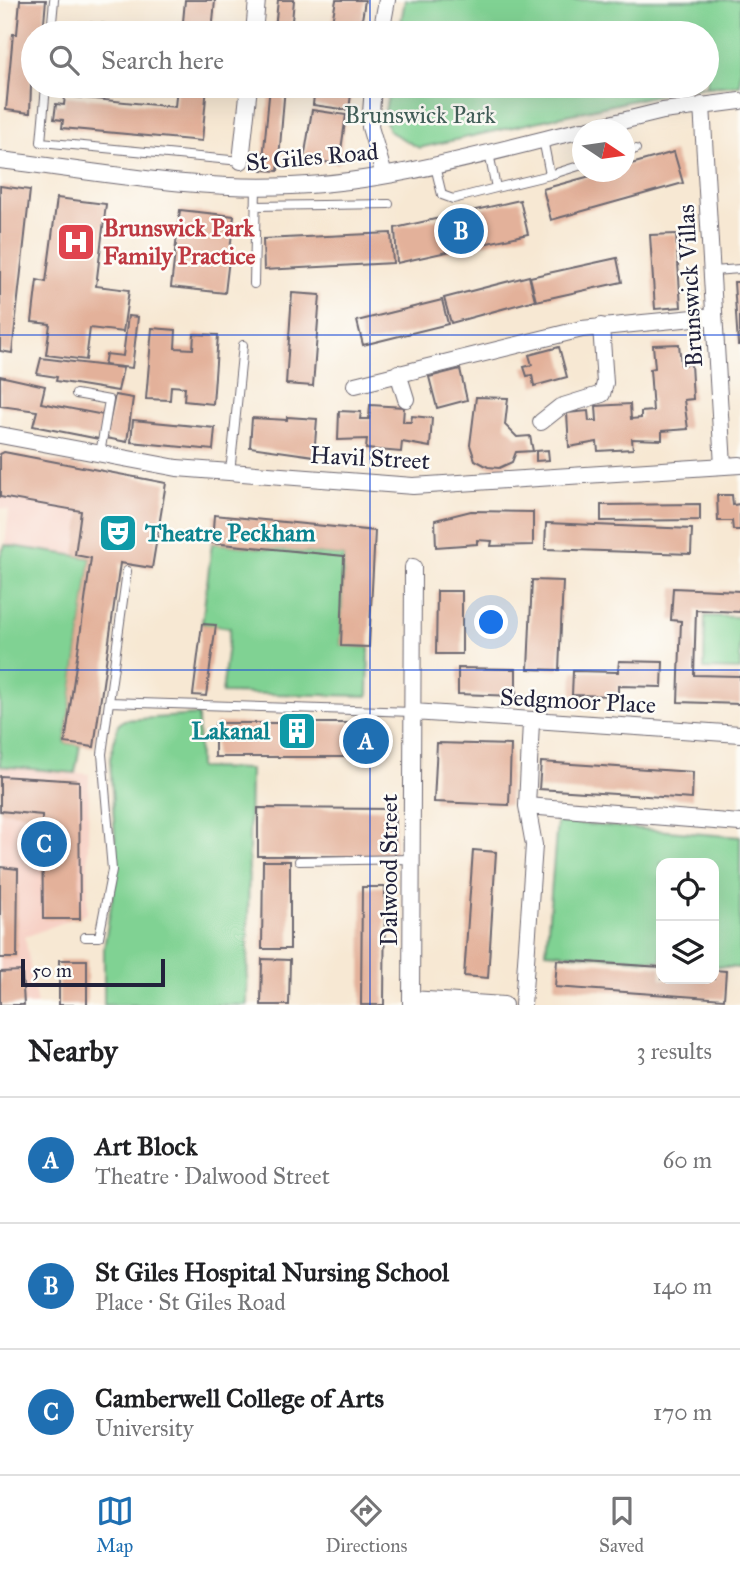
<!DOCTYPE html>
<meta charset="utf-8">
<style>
body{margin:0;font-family:"IM FELL Great Primer",serif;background:#f6f6f6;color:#202124}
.controls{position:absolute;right:21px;bottom:21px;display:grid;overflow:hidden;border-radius:14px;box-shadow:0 7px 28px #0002}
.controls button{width:63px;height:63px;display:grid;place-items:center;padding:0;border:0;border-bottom:2px solid #e0e0e0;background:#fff;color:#202124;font:35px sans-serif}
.compass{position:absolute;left:572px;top:119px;width:63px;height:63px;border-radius:50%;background:#fff;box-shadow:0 7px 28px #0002;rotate:103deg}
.scale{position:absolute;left:21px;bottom:18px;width:144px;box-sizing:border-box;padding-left:7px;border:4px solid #22223b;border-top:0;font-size:19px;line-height:24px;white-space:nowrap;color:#22223b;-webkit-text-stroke:5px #fdfcf7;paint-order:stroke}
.you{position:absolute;left:492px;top:623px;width:24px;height:24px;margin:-18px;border:5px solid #fff;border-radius:50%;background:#1a73e8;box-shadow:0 0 0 10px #1a73e833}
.badge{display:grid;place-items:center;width:46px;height:46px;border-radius:50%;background:#1f6fb2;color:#fff;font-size:23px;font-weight:700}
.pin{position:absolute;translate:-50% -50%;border:4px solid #fff;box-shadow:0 2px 7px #0006}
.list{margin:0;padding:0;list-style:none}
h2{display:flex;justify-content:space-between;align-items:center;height:91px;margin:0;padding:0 28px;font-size:30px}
h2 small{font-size:23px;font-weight:400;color:#757577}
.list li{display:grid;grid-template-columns:46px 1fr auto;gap:21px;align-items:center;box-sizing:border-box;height:126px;padding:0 28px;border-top:2px solid #e0e0e0}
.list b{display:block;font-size:26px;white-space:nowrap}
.list p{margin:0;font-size:23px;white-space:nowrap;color:#757577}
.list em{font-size:23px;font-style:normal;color:#757577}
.icon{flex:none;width:38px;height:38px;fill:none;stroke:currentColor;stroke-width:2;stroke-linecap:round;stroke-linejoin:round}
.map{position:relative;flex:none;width:740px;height:1005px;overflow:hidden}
.search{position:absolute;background:#fff;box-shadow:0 7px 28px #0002;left:21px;right:21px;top:21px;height:77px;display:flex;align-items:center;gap:18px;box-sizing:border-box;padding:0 24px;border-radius:38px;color:#757577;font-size:26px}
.sheet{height:469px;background:#fff}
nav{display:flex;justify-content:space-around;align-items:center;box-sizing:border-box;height:98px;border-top:2px solid #e0e0e0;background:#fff;font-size:19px;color:#757577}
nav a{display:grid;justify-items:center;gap:4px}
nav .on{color:#1f6fb2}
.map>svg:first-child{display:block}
.built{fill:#f7d1c6}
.green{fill:#80d293;stroke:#517a67;stroke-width:2}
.building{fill:#e3b19a}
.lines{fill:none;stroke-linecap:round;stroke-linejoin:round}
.lane-casing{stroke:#6d6770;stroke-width:10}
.street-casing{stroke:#6d6770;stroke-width:18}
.lane{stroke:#fff;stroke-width:8}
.street{stroke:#fff;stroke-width:16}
.grid{fill:none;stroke:#1d4ed8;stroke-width:2;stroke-opacity:0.55}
.labels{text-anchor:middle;stroke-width:5;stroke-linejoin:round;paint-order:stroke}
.park-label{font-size:24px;fill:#43605a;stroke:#fdfcf7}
.street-label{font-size:24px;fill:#22223b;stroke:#fdfcf7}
.health-label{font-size:24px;font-weight:bold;fill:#be3a42;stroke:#fdfcf7;text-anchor:start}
.culture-label{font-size:24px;font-weight:bold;fill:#0d838f;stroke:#fdfcf7;text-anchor:start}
</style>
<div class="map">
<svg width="740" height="1005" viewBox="0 0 740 1005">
<rect width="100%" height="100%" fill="#fdfcf7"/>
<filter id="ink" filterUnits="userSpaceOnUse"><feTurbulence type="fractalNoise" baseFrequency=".0143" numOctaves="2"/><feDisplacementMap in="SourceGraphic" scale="14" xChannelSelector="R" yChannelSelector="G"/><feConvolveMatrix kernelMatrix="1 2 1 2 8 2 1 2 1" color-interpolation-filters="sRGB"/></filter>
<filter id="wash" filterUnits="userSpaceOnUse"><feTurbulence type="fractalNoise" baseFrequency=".00686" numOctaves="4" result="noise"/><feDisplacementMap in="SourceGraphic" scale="28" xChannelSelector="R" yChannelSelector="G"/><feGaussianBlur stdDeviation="1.57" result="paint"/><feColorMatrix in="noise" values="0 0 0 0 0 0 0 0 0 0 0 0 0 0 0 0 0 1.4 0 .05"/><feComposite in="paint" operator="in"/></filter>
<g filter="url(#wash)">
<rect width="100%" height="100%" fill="#f7e8d3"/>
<!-- built -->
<path class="built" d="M0,451L166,483L152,568L5,545L9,510L0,508Z
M0,766L89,774L87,913L25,937L37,1005H0Z"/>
<!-- green -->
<path class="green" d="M405,0H740V85L688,88L419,148L389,131L384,116L390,86H707V33H399Z
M212,543L344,556L341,645L369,647L368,696L222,693L230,628L202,624Z
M5,545L91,558L65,743L80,745L75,773L0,766V556Z
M705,616L740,617V670L704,669Z
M198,715L199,768L250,769L247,1005H104V948L117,869L110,759L118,725L124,720Z
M557,822L740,837V968L714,966V863H661V961L546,952Z"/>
<g id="blocks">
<!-- building -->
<path class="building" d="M20,0H46L43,33H33L30,113L6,110L13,34H17Z
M185,0H215L212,33H182Z
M278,0H294L291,31L275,29Z
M336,0H365L360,33H330Z
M82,22L154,28L153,33H80Z
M177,86H207L202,141L62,128L63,120L54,119L56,104L64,105L65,96L175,107Z
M270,86H285L278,171L262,170Z
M315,86H352L349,110L313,105Z
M312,110L346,115L339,164L304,159Z
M674,152L683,183L551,220L543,189L605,172H624V166Z
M0,186L30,190L12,353L0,351Z
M57,198L106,204L96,286L129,290L123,332L90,328L86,360L46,355L50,324L32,322L37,280L46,282Z
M520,200L528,234L397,263L395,228Z
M180,210L234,216L225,293L171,287Z
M391,233L393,263L264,270L263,239Z
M676,234L681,307L655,309L650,235Z
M617,258L622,282L536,301L530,277Z
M529,276L535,300L451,323L444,298Z
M734,282H740V345H738Z
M292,293L320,295L313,386L286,384Z
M442,300L448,324L363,345L357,321Z
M128,316L138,317L132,368L104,365L106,354L123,356Z
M152,328L176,330L175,348L193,349L194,334L218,335L213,404L184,401L185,387L171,386L170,400L146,399Z
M679,344L681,365L691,364L693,399L684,400L688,429L662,431V440L632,439L633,449L598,451L597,442L569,447L567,413L588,411L589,421H597L596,406L630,404L631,419L641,418V412L653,411L650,369L655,368L653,345Z
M559,347L567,377L534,386L532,375L527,376L524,367L532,365L529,355Z
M41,358L123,368L118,391L56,381L57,377L37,374Z
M460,369L467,400L437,408L429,377Z
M0,376L45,386L41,403L104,415L99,439L33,426L37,411L0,406Z
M115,395L133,398L127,442L106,438Z
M476,397L508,398L505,425L517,437L530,436L533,451L516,452L512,462L499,468L488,467L475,460L470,445Z
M370,405L404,407L403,422H411L412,416L432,418L430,447L402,442L401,452L366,449L367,439L338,440L339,411L361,412L360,419H369Z
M287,417L317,419L314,456L250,447L252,418L287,420Z
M133,420L215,428L213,450L131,442Z
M548,450L549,460L536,461V451Z
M4,452L166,483L152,568L120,563L94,747L65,743L91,558L75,555L81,511L0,497V454Z
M717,495H732L733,505L740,504V530H733L732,521H718Z
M700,504V520L601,521V505Z
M471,511L533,512V545L491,546L492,541L477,540V544L436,547L435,520Z
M214,515L375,531L369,647L341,646L344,556L212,543Z
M546,523L692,529L691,554L545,549Z
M532,580L563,581L559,670L528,669Z
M673,588L740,591V612L696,610L694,675L740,676V704L678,702L681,621L671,620Z
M437,591H462V654H436Z
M202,624L216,625L206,696L193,695Z
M619,661L663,662L662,687L618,686V696L572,695L573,671L618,672Z
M458,668L516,669V696L458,694Z
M215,723H379L378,757H215Z
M437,743L511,745L509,805L434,802Z
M541,762L693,772L692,799L539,789Z
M0,776L79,781L80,919H43L42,815L0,811Z
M258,808L395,809V856H258Z
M473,850L496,852L488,978L464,976Z
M263,861H290V949H262Z
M0,867L18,869L17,958H0Z
M362,887H385L384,1005H361Z
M262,959L290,960L289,1005H261Z
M59,960H87V1005H59Z
M557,960L661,967V979H714V970L726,971L724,999L555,987Z
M22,971L24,1005H0V972Z"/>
</g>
</g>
<g filter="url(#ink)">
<use href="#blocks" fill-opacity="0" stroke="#6d6770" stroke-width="2"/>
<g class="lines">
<defs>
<path id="lane" d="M51,33L54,0
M46,86L41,142L241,161
M624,153L636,149
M435,166L442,195L453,199L496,188L489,153
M550,175L582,165
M496,188L550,175L543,139
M255,206L389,204
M713,271L740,269
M254,284L256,187
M76,394L109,400L100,454
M230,473L243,345
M109,702L127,571
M299,861L413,859
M85,937H99L112,870L102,754L109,702L413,712"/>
<path id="street" d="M254,33L257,0
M381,33L387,0
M373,86L370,127L384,175
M702,105L723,466
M585,130L663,111L740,101
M0,160C93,171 198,191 291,186C390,182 486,153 582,130
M241,161L249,86
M398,373L406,399
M355,385L582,329L714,316
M541,422L560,407L602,394L605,383L601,326
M0,435L177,468L413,486L740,465
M413,712L740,734
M527,806L740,823
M411,999L504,1005
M411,1005L413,567
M523,1005L534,845L527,806L531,722"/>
</defs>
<!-- lane casing -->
<use href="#lane" class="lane-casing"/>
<!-- street casing -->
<use href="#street" class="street-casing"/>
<!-- lane -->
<use href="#lane" class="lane"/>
<!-- street -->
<use href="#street" class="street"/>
</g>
</g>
<!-- grid -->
<path class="grid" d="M370,0V33M370,86V1005M0,335H740M0,670H740"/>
<!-- icons -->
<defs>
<symbol id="hospital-square" viewBox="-11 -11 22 22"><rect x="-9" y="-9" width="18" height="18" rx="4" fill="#e0444e" stroke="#fdfcf7"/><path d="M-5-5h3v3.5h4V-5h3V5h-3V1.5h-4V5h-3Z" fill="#fff"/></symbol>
<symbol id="theatre-square" viewBox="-11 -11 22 22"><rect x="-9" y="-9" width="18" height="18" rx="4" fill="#0f9aa8" stroke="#fdfcf7"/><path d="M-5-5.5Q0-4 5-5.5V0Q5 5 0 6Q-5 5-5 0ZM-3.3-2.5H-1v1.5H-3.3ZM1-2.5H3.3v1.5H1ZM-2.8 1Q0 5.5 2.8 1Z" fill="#fff"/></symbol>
<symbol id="building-square" viewBox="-11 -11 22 22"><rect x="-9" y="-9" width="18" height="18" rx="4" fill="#0f9aa8" stroke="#fdfcf7"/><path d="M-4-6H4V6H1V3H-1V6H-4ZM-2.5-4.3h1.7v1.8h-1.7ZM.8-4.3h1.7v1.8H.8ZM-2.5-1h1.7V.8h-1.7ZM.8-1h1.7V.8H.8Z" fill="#fff"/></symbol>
</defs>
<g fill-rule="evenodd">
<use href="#hospital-square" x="54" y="220" width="44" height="44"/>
<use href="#theatre-square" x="96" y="511" width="44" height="44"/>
<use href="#building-square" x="275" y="709" width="44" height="44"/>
</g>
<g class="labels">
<!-- park labels -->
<g class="park-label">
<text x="420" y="123">Brunswick Park</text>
</g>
<!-- street labels -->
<g class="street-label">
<text transform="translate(312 157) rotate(-5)" y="8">St Giles Road</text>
<text transform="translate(690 286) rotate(-93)" y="8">Brunswick Villas</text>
<text transform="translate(370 458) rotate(3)" y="8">Havil Street</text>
<text transform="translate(578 701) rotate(3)" y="8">Sedgmoor Place</text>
<text transform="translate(389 870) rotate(-90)" y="8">Dalwood Street</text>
</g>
<!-- health labels -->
<g class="health-label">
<text x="103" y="236">Brunswick Park<tspan x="103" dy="28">Family Practice</tspan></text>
</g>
<!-- culture labels -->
<g class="culture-label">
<text x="145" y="541">Theatre Peckham</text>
<text x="270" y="739" text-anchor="end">Lakanal</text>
</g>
</g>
</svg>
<div class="controls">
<button><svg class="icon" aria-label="locate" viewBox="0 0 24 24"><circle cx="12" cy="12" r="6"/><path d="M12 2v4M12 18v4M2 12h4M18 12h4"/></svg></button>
<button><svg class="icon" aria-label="layers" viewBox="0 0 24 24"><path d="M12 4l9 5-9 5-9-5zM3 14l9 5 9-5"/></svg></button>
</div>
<svg class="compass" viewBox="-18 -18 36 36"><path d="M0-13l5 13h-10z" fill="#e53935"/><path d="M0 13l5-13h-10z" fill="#757577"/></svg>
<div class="scale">50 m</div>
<div class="you"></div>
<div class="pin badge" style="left:366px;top:741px">A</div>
<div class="pin badge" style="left:461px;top:231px">B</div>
<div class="pin badge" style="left:44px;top:844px">C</div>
<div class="search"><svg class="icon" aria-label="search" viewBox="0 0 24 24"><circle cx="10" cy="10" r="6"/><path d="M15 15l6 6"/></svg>Search here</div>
</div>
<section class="sheet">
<h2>Nearby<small>3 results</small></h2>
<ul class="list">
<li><span class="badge">A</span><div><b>Art Block</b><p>Theatre · Dalwood Street</p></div><em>60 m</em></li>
<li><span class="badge">B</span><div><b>St Giles Hospital Nursing School</b><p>Place · St Giles Road</p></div><em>140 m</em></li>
<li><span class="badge">C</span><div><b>Camberwell College of Arts</b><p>University</p></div><em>170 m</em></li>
</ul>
</section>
<nav>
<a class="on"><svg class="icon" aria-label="map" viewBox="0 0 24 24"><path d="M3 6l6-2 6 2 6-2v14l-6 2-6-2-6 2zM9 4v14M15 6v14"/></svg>Map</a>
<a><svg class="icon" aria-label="directions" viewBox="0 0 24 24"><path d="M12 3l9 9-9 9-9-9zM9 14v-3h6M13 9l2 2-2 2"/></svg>Directions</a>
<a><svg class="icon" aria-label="saved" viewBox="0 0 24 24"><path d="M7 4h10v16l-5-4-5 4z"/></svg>Saved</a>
</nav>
